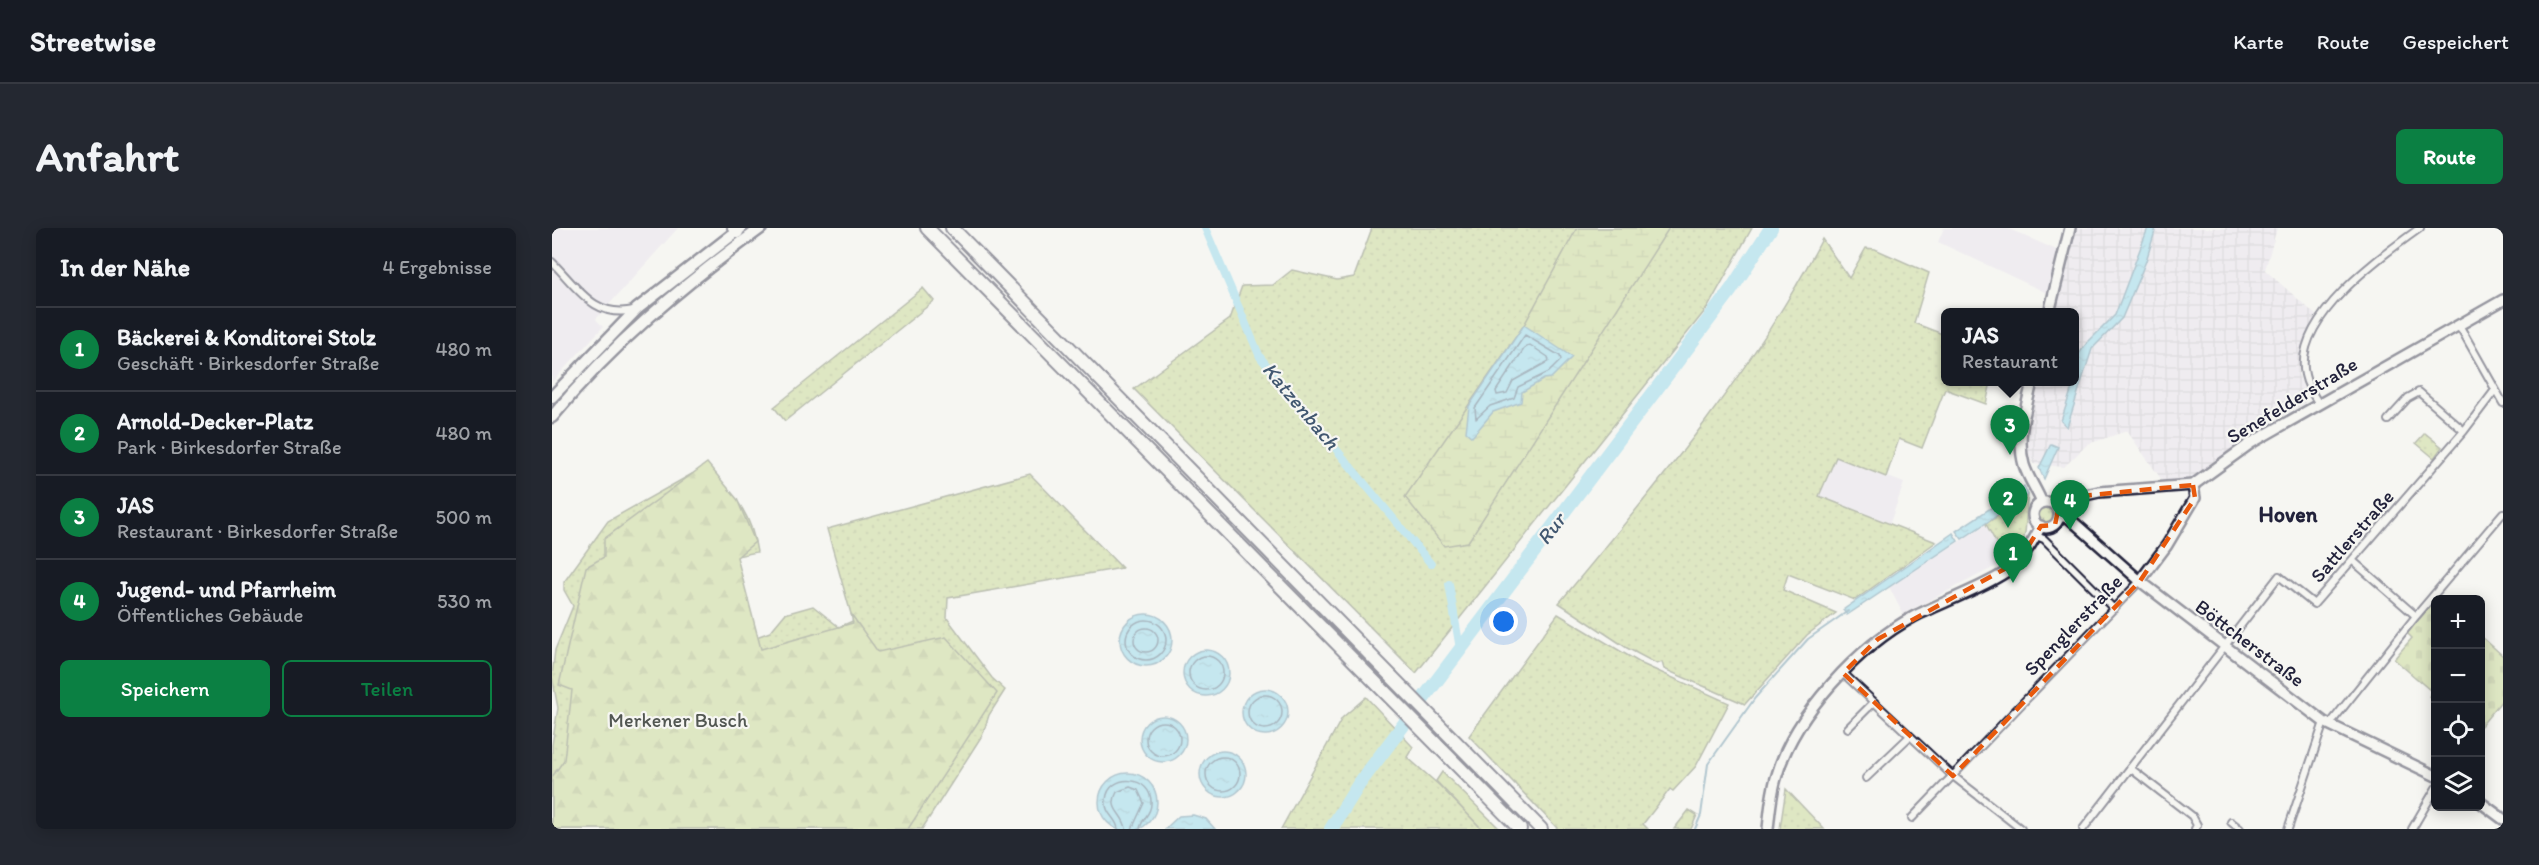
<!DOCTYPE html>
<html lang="de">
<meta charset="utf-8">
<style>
body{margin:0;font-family:Itim,sans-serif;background:#242831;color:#f1f3f6}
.controls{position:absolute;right:18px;bottom:18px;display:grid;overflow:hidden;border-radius:9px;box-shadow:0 3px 15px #0003}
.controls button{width:54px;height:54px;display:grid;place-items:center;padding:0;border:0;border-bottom:2px solid #363941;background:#171b24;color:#f1f3f6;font:30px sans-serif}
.you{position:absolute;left:952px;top:394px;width:21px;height:21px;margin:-15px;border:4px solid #fff;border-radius:50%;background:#1a73e8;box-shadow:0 0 0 9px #1a73e833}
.badge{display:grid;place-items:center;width:39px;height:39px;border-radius:50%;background:#0b8043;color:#fff;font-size:20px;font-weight:700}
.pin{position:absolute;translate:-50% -50px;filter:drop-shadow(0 2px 3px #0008)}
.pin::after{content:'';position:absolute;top:32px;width:21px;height:18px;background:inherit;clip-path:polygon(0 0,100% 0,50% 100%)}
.popup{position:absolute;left:1389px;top:80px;width:138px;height:78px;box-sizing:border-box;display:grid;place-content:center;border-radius:9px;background:#171b24;filter:drop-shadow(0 2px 4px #0005);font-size:20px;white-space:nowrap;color:#9ea1a6}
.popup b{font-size:22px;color:#f1f3f6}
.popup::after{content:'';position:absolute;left:50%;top:100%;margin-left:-12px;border:12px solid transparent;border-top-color:#171b24}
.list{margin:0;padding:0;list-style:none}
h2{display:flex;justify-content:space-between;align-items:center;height:78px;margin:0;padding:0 24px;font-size:26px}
h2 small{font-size:20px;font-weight:400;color:#9ea1a6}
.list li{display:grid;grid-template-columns:39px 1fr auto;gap:18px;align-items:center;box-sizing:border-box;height:84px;padding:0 24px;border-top:2px solid #363941}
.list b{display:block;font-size:22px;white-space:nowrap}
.list p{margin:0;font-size:20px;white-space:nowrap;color:#9ea1a6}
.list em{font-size:20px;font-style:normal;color:#9ea1a6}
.actions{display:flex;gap:12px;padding:18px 24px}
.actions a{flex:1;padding:14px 0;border:2px solid #0b8043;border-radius:9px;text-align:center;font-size:21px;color:#0b8043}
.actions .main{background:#0b8043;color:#fff}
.icon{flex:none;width:33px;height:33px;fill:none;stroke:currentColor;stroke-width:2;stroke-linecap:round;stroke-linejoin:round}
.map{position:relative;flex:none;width:1951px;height:601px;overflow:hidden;border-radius:9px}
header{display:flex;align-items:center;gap:36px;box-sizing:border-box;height:84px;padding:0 30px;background:#171b24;border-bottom:2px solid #363941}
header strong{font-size:28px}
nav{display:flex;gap:33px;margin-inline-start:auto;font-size:21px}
.intro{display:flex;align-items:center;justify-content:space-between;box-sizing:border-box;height:144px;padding:0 36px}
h1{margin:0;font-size:42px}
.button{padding:15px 27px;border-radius:9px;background:#0b8043;color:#fff;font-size:21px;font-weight:700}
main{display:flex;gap:36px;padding:0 36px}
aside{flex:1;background:#171b24;border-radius:9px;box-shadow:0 3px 15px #0003}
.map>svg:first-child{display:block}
.built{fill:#e7e1ed}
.industrial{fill:url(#industrial-grid)}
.grass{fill:url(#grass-dots);stroke:#727b62;stroke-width:1.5}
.forest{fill:url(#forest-firs);stroke:#727b62;stroke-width:1.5}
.wetland{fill:url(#wetland-marsh);stroke:#727b62;stroke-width:1.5}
.cemetery{fill:url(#cemetery-stones);stroke:#727b62;stroke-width:1.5}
.water{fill:url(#water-ripples);stroke:#608da4;stroke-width:1.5}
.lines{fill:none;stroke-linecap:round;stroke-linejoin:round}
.shore{stroke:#4b6981;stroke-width:1.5}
.stream{stroke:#608da4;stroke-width:2}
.canal{stroke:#89d4ea;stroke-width:8}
.river{stroke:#89d4ea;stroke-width:14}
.minor-casing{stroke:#22223b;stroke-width:10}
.secondary-casing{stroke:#22223b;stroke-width:14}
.primary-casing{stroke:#22223b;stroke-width:15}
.motorway-casing{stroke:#22223b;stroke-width:16}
.minor{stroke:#f6f6f2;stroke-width:6}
.secondary{stroke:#f6f6f2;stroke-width:9}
.primary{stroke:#f6f6f2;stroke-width:10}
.motorway{stroke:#f6f6f2;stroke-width:12}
.marked{fill:none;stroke:#e8590c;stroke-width:4.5;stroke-dasharray:12 8;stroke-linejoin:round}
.labels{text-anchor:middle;stroke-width:4.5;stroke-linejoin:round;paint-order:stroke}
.street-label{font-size:20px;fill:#22223b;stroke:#f6f6f2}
.park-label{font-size:20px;fill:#525752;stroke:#f6f6f2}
.water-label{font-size:21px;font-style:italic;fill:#415770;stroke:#f6f6f2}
.quarter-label{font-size:22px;font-weight:bold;fill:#22223b;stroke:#f6f6f2}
</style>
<header>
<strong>Streetwise</strong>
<nav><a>Karte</a><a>Route</a><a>Gespeichert</a></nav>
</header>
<div class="intro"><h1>Anfahrt</h1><a class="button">Route</a></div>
<main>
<aside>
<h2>In der Nähe<small>4 Ergebnisse</small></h2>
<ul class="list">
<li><span class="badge">1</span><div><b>Bäckerei &amp; Konditorei Stolz</b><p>Geschäft · Birkesdorfer Straße</p></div><em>480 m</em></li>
<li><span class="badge">2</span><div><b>Arnold-Decker-Platz</b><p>Park · Birkesdorfer Straße</p></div><em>480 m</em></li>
<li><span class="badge">3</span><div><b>JAS</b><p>Restaurant · Birkesdorfer Straße</p></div><em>500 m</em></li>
<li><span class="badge">4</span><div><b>Jugend- und Pfarrheim</b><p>Öffentliches Gebäude</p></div><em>530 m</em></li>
</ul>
<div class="actions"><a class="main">Speichern</a><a>Teilen</a></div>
</aside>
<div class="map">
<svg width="1951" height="601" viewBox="0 0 1951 601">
<defs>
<pattern id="industrial-grid" width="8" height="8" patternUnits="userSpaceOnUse" patternTransform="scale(1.5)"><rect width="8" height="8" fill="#e7e1ed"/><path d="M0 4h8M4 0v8" fill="none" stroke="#c6c1cc"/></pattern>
<pattern id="grass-dots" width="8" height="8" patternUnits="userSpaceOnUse" patternTransform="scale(1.5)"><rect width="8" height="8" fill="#c2d489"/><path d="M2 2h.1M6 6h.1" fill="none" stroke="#a6b677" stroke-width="1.8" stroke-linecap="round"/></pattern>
<pattern id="forest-firs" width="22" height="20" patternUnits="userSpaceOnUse" patternTransform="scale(1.5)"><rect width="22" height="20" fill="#c2d489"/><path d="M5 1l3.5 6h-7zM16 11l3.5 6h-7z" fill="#a6b677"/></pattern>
<pattern id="wetland-marsh" width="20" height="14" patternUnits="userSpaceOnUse" patternTransform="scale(1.5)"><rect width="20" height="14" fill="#c2d489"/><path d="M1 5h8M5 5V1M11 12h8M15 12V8" fill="none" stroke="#a6b677"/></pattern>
<pattern id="cemetery-stones" width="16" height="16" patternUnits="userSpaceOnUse" patternTransform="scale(1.5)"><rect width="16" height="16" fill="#c2d489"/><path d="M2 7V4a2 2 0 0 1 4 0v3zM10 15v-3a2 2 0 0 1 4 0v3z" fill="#a6b677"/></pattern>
<pattern id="water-ripples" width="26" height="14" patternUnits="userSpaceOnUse" patternTransform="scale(1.5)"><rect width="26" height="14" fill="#89d4ea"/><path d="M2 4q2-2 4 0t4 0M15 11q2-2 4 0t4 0" fill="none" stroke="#76b6ca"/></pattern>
</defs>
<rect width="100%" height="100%" fill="#f6f6f2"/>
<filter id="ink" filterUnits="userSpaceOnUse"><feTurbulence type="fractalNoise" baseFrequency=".0167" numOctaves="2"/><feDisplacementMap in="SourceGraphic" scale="12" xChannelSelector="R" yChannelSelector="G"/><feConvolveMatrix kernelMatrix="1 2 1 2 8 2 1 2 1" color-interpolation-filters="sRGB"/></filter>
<g filter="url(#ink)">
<!-- built -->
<path class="built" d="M0,0H126L44,91L51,99L0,154Z
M1392,0H1455L1507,23L1497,66L1386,14Z
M1284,229L1352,255L1338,295L1267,268Z
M1434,296L1454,333L1351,386L1337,359Z"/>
<!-- industrial -->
<path class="industrial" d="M1525,0H1725L1713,42L1764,87L1749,120L1746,146L1755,170L1752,176L1698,206L1654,245L1641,252L1612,255L1575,203L1536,216L1512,239L1481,236L1477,225L1476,202L1487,154H1522V85L1502,84Z"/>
<!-- grass -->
<path class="grass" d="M820,0H1200L1156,79L864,445L582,161L678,91L690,58L721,57L740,42L785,52L802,49Z
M1270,11L1297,50L1314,20L1323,21L1377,45L1362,95L1393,107L1394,154H1439L1434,176L1393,161L1370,220L1347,211L1334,249L1284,229L1267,268L1384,314L1303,372L1236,346L1231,362L1284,385L1255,407L1193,476L1112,441L1110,434L1105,436L1075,420L1007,375C1103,260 1201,144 1270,11Z
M371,60L382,73L233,193L222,179Z
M1873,205L1890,219L1882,230L1864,215Z
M159,243C185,271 199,285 205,324L175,330L199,411L218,404L233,386L261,378L287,399L303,392L299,386L275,301L478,246L570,340L396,370L395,390L440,450L453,462L437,487L431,506L370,601H0V517L6,480L0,448L3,422L21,378L12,362V354L56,293L140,246Z
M1476,267C1471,291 1481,318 1454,333L1434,296Z
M1487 287a7 7 0 1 1 14 0a7 7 0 1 1-14 0Z
M1006,386L1090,436L1177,475L1144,538L1121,563L1118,561L1091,596L1096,601H1006L917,508Z
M814,469L861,519L855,529L888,558L930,601H729L790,490Z
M1234,561L1272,601H1228Z
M1137,582L1145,587L1139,601H1122Z"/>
<!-- forest -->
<path class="forest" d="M155,235L185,271L203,314L185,329L209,421L301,395L299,386L326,424L394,409L445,465L356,601H0V549L12,532L20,462L7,457L34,339L52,329V311Z
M890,544L948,601H930L884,553Z"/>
<!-- wetland -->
<path class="wetland" d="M1025,0H1117L916,314L892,318L853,269L972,97Z"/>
<!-- cemetery -->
<path class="cemetery" d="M1884,372V474H1883L1877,469L1879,463L1842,431L1860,410L1855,405Z
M1929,408L1951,428V471L1929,498Z"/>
<!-- water -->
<path class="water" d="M1596,0H1604L1594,33L1570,90L1540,121L1515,199L1509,193L1522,154L1527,126L1534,116L1563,87Z
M972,97L1020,129L999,150L992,151L970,164L969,174L941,184L920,209L914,204L917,178Z
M1499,216L1506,219L1492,251L1487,240Z
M1472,258L1476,267L1410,311L1404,303Z
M1401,305L1406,313L1295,387L1291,382Z
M568 412a26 26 0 1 1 52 0a26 26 0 1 1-52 0Z
M631 445a23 23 0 1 1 46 0a23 23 0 1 1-46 0Z
M690 484a23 23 0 1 1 46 0a23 23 0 1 1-46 0Z
M588 511a23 23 0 1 1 46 0a23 23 0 1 1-46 0Z
M648 546a23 23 0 1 1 46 0a23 23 0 1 1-46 0Z
M547 574a29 29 0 1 1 58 0a29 29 0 1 1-58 0Z
M641,587L654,591L663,601H613L627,588Z"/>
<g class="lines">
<!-- shore -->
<path class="shore" d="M973,107L1008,128L1009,132L997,144L966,159L962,170L938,178L924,191L923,180Z
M978,117L996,129L997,133L961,153L955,165L945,167L944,163L974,118Z
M574 412a20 20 0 1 1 40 0a20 20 0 1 1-40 0Z
M582 412a12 12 0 1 1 24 0a12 12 0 1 1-24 0Z
M637 445a17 17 0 1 1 34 0a17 17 0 1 1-34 0Z
M696 484a17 17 0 1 1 34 0a17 17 0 1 1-34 0Z
M594 511a17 17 0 1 1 34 0a17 17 0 1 1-34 0Z
M654 546a17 17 0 1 1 34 0a17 17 0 1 1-34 0Z
M566,601C565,590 552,586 554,572C556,544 601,547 599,576C599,587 589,591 588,601
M574,601C572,585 555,582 565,564L578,559L586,562L592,575L580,601"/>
<!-- stream -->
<path class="stream" d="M1143,601L1149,587L1156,536L1203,470L1256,411L1296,383"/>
<!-- canal -->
<path class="canal" d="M653,0L708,129L879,336
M897,356L908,421"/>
<!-- river -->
<path class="river" d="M779,601L807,556L1179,62L1219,0"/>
<defs>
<path id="minor" d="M0,34C26,60 42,91 82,82
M1907,97L1951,175
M1767,176C1761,167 1755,157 1753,147C1740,91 1830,27 1868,0
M1836,192L1856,170L1867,164L1912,203
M1484,308L1492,311L1562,381
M1801,333L1864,388
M1291,445L1401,548L1469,601
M1778,496L1864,388L1951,285
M1296,500L1321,475
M1578,540L1640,588L1645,597L1643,601
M1314,550L1357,509
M1360,590L1588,353
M1679,594L1688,601
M1531,601L1727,348L1762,376L1912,203L1943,162
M1736,601L1772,494
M1860,601L1884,560"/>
<path id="secondary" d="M1497,85L1518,0
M1480,154C1474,181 1464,209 1472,237C1476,250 1485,262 1490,275
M1481 287a13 13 0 1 1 26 0a13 13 0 1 1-26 0Z
M1506,282L1529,268L1547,264L1641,257L1699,215L1951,72
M1507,288L1517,290L1588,353L1772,494L1884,548
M1588,353L1615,317L1643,270L1641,257
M1928,574L1951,591
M1216,601C1218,583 1219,565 1225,547C1242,487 1308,417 1363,388C1386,376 1448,353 1464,336C1474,325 1482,312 1489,298"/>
<path id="primary" d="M0,169L85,81L189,0
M0,189C61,115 132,56 209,0"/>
<path id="motorway" d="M182,0L185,4
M375,0L968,601
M400,0L989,601"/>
</defs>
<!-- minor casing -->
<use href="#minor" class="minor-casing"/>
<!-- secondary casing -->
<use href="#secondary" class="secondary-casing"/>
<!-- primary casing -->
<use href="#primary" class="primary-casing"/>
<!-- motorway casing -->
<use href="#motorway" class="motorway-casing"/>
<!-- minor -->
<use href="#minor" class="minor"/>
<!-- secondary -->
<use href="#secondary" class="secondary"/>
<!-- primary -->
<use href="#primary" class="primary"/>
<!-- motorway -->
<use href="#motorway" class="motorway"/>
</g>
</g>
<!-- marked area -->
<path d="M0 0H1951V601H0ZM1641,257L1643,270L1588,353L1401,548L1291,445L1326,411L1467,333L1489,298L1503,297L1506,282L1529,268Z" fill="#f6f6f2" fill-opacity=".55" fill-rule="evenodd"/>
<path class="marked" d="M1641,257L1643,270L1588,353L1401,548L1291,445L1326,411L1467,333L1489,298L1503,297L1506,282L1529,268Z"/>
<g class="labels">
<!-- street labels -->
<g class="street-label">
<text transform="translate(1740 172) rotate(-31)" y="7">Senefelderstraße</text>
<text transform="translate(1800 308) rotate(-49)" y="7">Sattlerstraße</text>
<text transform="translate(1521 397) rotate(-46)" y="7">Spenglerstraße</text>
<text transform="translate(1698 415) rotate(37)" y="7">Böttcherstraße</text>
</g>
<!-- park labels -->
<g class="park-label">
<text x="126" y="499">Merkener Busch</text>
</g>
<!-- water labels -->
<g class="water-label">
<text transform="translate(749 178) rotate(50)" y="7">Katzenbach</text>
<text transform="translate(999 301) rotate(-53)" y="7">Rur</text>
</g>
<!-- quarter labels -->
<g class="quarter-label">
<text x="1736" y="294">Hoven</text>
</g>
</g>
</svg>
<div class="controls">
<button>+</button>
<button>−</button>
<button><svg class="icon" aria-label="locate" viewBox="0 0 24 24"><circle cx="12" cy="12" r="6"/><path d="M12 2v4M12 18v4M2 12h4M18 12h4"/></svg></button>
<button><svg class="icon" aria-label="layers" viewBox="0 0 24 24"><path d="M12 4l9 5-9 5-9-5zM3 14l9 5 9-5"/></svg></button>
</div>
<div class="you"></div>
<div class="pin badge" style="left:1461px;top:355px">1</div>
<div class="pin badge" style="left:1456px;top:300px">2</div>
<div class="pin badge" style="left:1458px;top:227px">3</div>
<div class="popup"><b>JAS</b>Restaurant</div>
<div class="pin badge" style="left:1518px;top:302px">4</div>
</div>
</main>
